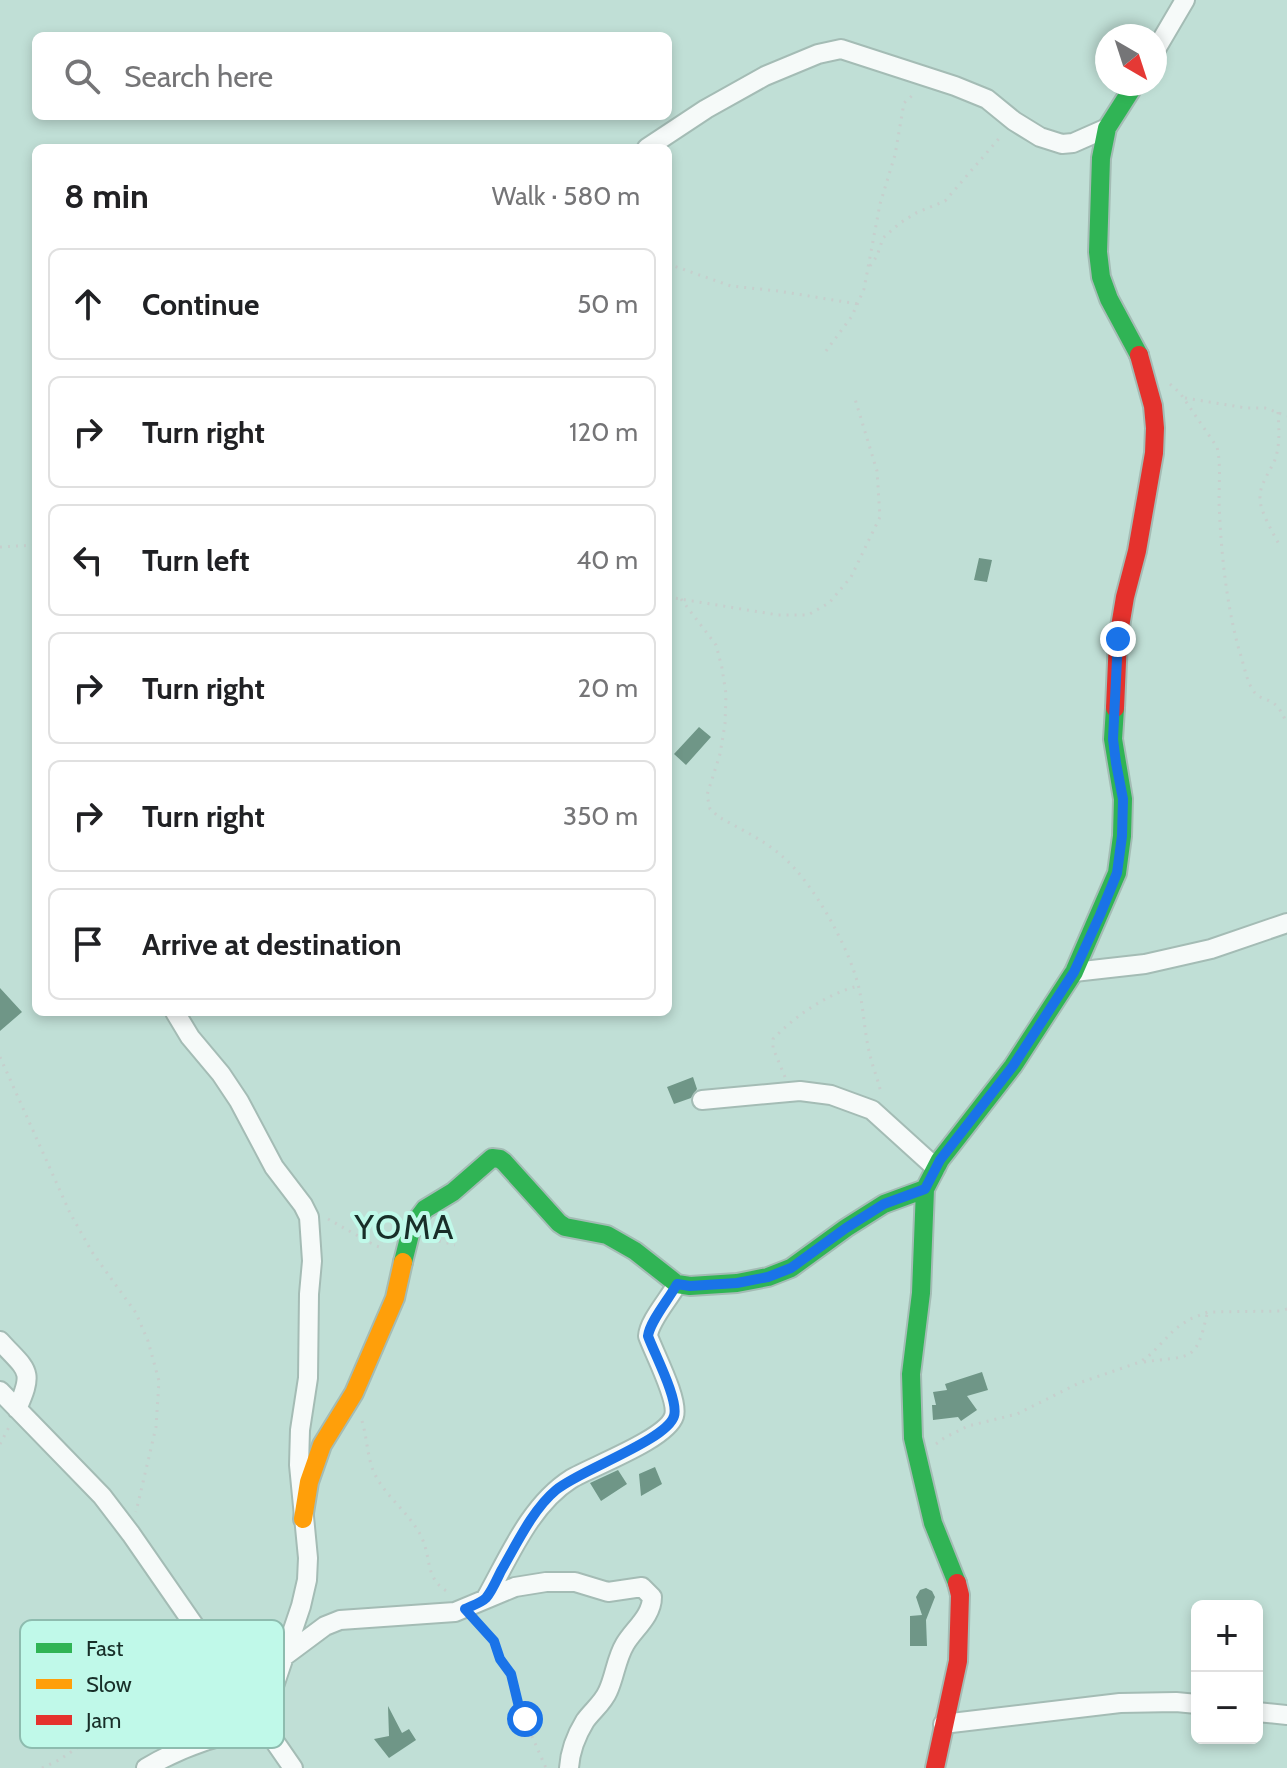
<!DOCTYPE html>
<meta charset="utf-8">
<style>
body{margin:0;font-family:Cabin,sans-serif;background:#f6f6f6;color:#202124}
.controls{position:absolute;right:24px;bottom:24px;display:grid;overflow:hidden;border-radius:12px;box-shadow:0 4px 12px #0003}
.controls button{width:72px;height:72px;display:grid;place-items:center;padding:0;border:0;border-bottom:2px solid #e0e0e0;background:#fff;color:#202124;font:40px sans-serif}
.compass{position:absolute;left:1095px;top:24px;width:72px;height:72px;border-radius:50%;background:#fff;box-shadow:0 4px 12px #0003;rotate:141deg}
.stop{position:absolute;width:24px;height:24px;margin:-18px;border:6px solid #1a73e8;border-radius:50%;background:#fff}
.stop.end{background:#1a73e8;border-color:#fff;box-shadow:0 2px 8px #0008}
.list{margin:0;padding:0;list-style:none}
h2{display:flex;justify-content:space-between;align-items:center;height:104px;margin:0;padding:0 32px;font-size:34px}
h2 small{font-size:26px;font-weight:400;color:#757577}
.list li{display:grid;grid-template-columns:52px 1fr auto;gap:24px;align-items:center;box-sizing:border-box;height:112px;margin:0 16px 16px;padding:0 16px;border:2px solid #e0e0e0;border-radius:12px}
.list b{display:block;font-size:30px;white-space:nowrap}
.list em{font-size:26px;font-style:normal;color:#757577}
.icon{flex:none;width:44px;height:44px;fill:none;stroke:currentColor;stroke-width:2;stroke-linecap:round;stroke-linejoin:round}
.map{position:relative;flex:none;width:1287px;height:1768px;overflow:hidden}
.search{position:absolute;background:#fff;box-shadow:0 4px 12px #0003;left:32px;top:32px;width:640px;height:88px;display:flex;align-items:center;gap:20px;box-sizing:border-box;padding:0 28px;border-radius:12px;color:#757577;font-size:30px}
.panel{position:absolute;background:#fff;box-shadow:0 4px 12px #0003;left:32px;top:144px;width:640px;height:872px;border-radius:12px}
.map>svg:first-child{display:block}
.building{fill:#6f9687}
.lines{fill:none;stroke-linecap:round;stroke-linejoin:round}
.street-casing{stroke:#a4bcb5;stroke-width:22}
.fast-casing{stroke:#a4bcb5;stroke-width:22}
.slow-casing{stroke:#a4bcb5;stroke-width:22}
.jam-casing{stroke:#a4bcb5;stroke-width:22}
.path{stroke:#c6cfcd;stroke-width:3;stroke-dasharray:2 6;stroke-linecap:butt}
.street{stroke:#f6faf9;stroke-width:18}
.fast{stroke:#30b455;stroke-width:18}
.slow{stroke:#ff9f0a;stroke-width:18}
.jam{stroke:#e5322d;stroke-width:18}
.route{stroke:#1a73e8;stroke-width:10}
.labels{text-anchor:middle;stroke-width:8;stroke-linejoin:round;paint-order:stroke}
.quarter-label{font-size:34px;letter-spacing:2px;fill:#182e28;stroke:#c0f9e9}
.key{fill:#c0f9e9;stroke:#8ebcaf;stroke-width:2}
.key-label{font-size:22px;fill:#182e28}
</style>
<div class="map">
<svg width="1287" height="1768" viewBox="0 0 1287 1768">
<rect width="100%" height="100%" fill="#c0dfd6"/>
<!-- building -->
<path class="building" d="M979,558L992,560L987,582L974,580Z
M699,727L711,737L686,765L674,754Z
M0,988L22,1012L0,1031Z
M693,1077L697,1089L691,1098L674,1104L667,1087Z
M982,1372L988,1390L967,1396L977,1410L961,1421L958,1417L933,1420L932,1405H936L933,1392L947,1390L945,1384Z
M655,1467L662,1484L641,1496L639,1474Z
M618,1470L627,1484L601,1501L590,1483Z
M926,1588L932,1591L935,1597L926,1620L927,1646H910V1616L922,1615L916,1597L920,1590Z
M388,1706L402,1733L409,1729L416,1740L389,1758L374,1739L389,1736Z"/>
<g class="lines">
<defs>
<path id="street" d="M1155,51L1185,0
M647,148L706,109L765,76L818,54L841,49L955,86L987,99L1014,121L1040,137L1062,144L1073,143L1107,128
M1074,972L1145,964L1211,949L1287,923
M702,1100L800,1091L831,1095L872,1110L936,1168
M0,1341C27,1371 35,1369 17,1409
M0,1391L102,1496L131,1534L293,1768
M486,1598C509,1557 530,1505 571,1479C593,1466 667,1439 674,1416C679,1400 654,1353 648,1336C649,1321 669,1299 677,1284
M282,1658L325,1626L340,1620L455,1612L515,1587L546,1582H575L608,1592L642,1587L652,1597C652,1616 634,1629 625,1644C616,1659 615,1676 608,1691C603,1703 592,1711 585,1721C577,1734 570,1752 569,1768
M1257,1712L1287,1715
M943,1724L1120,1703L1176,1702L1197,1704
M146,1768C181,1747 224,1733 264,1727L272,1692L301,1606L307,1580L308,1558L299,1465L300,1430L308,1378L309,1294L312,1261L309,1217L303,1205L274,1167L239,1101L221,1074L190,1037L175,1012"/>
<path id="fast" d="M1135,84L1107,128L1101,158L1098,252L1101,277L1109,299L1139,355
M403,1262L410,1234L416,1221L425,1209L453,1192L492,1158L500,1159L504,1162L559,1223L565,1227L607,1235L635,1251L677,1284L690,1286L737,1283L768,1277L791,1268L846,1228L884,1204L925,1189
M957,1583L933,1523L913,1438L911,1374L921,1293L925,1189L940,1160L1013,1066L1074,972L1117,873L1122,836L1123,799L1113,739L1115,708"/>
<path id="slow" d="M303,1519L309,1482L322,1445L354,1393L395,1298L403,1262"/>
<path id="jam" d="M1115,708L1118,639L1125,597L1137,551L1154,453L1155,428L1153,406L1139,355
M935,1768L958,1661L960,1595L957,1583"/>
</defs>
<!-- street casing -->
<use href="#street" class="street-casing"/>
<!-- fast casing -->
<use href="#fast" class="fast-casing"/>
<!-- slow casing -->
<use href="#slow" class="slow-casing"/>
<!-- jam casing -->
<use href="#jam" class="jam-casing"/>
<!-- path -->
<path class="path" d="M668,264L731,286L778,291L858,304
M870,266L877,256L883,238L900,223L916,213L945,201L1002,135
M826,351L852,316L864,289L880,204L895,155L904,103L916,92
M1170,384L1180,393L1217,447C1221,465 1219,484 1219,502C1221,552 1226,602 1239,650C1243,661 1245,674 1250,685C1257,700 1263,696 1273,703C1280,707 1283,716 1287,723
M1185,398L1246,408H1265L1287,416
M1278,412C1279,428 1280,442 1276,457C1271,471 1259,484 1260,499C1260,511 1274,535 1280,546
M0,547L36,545
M668,597L778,615H808L829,603L851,577L880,517L877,471L855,399
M681,599L716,645L722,668L726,694L725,724L720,754L707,795L710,809L719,817C740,829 764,840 782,856C814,883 852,952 860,993C864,1014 865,1038 871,1059C874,1071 879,1082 881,1094
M0,1057L70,1213L92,1252L136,1313L148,1341L159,1381L156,1427L136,1512
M785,1077L773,1048V1039C796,1015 827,994 858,986
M328,1219L376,1246L384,1248
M431,1239L455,1245
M1144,1362C1190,1355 1196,1364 1207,1314
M362,1421C367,1437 367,1455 373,1470C383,1495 409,1512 421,1536C433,1561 423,1578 451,1594
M0,1444L9,1427
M936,1444L944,1438L968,1426L1017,1414L1079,1383L1140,1362L1151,1354L1175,1329L1190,1319L1208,1312L1281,1311L1287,1309
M477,1623L494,1641L500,1659L511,1674L519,1707L546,1768
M42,1768L57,1761L85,1743L201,1663"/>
<!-- street -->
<use href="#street" class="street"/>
<!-- fast -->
<use href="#fast" class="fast"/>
<!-- slow -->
<use href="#slow" class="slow"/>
<!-- jam -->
<use href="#jam" class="jam"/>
</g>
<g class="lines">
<!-- route -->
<path class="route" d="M525,1719L519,1707L511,1674L500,1659L494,1641L465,1609C471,1606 481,1603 486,1598C492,1591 497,1579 501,1571C516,1545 533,1509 556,1490C580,1470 667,1440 674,1416C679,1400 654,1353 648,1336C650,1321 669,1299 677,1284L690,1286L737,1283L768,1277L791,1268L846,1228L884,1204L925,1189L940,1160L1013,1066L1074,972L1100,915L1117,873L1122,836L1123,799L1116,763L1113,739L1118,639"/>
</g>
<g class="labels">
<!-- quarter labels -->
<g class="quarter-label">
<text x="405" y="1239">YOMA</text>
</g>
</g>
<!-- legend -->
<rect x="20" y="1620" width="264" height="128" rx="12" class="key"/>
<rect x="36" y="1643" width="36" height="10" fill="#30b455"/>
<rect x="36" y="1679" width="36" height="10" fill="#ff9f0a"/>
<rect x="36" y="1715" width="36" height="10" fill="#e5322d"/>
<g class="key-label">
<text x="86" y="1656">Fast</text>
<text x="86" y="1692">Slow</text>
<text x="86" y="1728">Jam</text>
</g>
</svg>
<div class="controls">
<button>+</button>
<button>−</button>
</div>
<svg class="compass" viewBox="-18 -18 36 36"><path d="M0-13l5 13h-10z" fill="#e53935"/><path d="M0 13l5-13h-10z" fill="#757577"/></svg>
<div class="stop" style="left:525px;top:1719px"></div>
<div class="stop end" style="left:1118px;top:639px"></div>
<div class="search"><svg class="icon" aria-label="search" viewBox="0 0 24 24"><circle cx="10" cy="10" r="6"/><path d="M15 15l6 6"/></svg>Search here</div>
<section class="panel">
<h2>8 min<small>Walk · 580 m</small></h2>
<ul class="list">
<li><svg class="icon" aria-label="ahead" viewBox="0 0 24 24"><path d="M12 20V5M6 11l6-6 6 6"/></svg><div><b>Continue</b></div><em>50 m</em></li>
<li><svg class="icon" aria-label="right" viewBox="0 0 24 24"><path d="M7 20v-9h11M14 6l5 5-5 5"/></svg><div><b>Turn right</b></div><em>120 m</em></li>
<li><svg class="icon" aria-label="left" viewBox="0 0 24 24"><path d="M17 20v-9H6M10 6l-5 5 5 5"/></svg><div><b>Turn left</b></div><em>40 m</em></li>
<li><svg class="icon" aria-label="right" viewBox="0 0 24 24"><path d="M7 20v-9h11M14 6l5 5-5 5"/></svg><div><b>Turn right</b></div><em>20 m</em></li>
<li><svg class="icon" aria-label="right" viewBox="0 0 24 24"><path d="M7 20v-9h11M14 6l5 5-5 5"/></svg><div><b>Turn right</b></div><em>350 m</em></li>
<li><svg class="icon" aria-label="arrive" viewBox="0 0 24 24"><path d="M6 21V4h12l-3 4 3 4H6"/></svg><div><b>Arrive at destination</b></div></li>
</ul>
</section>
</div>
